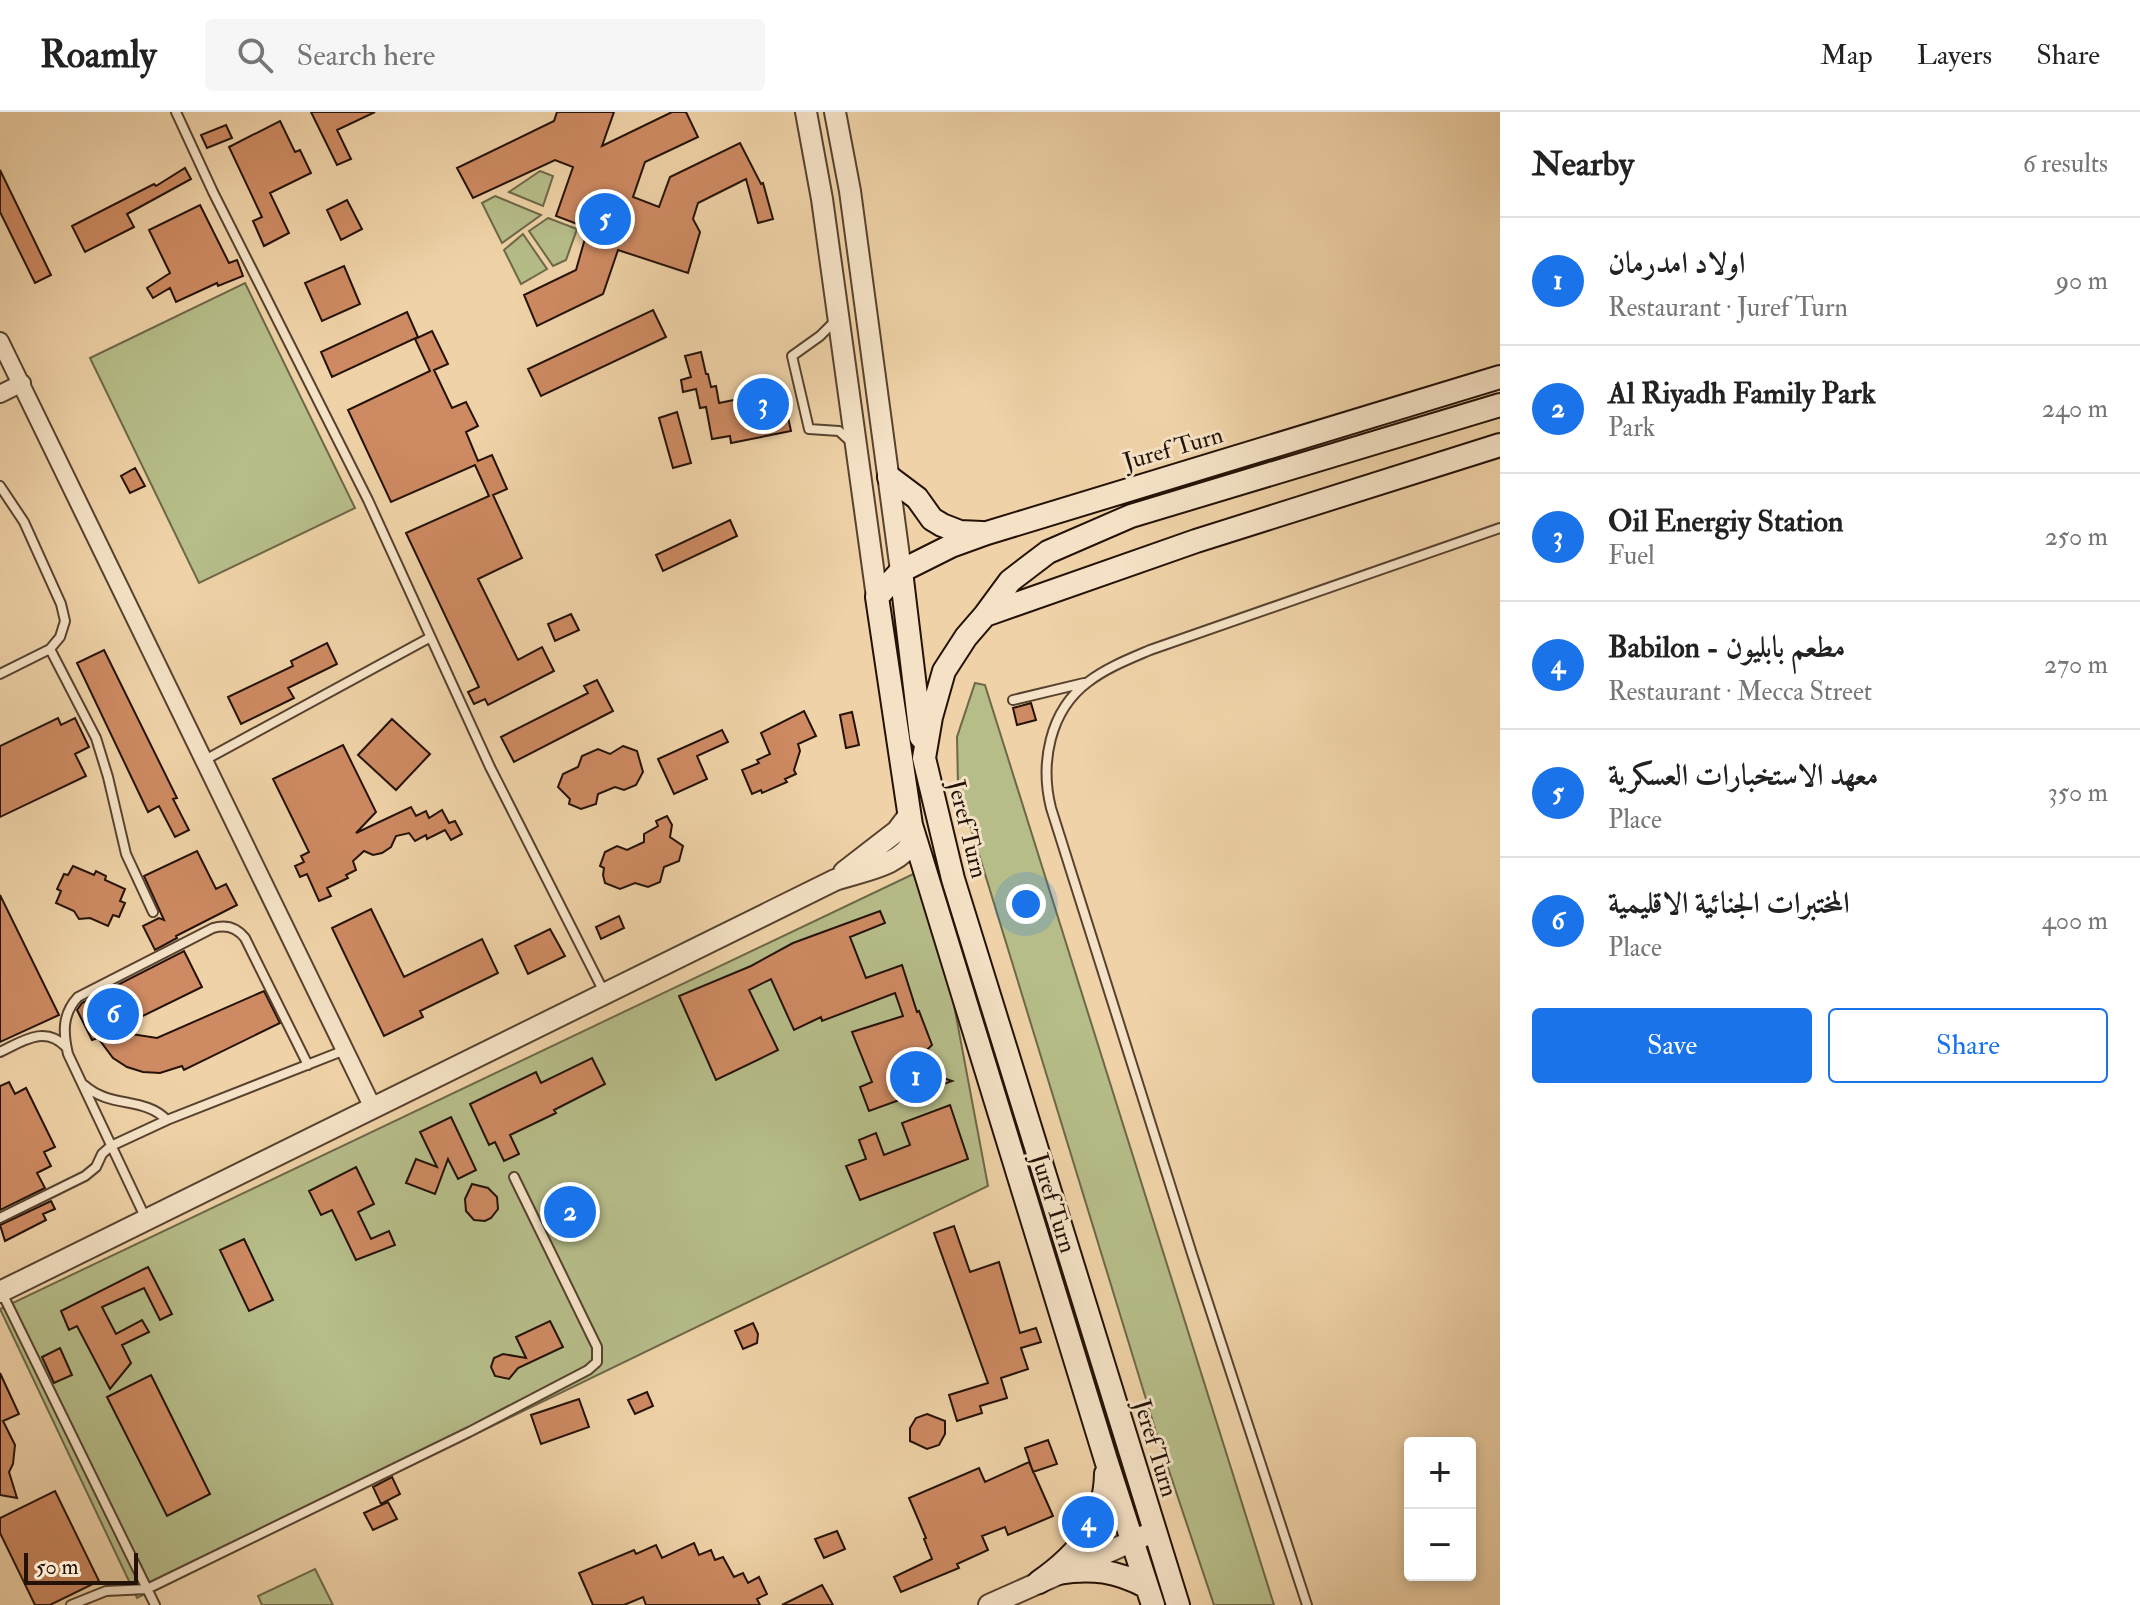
<!DOCTYPE html>
<meta charset="utf-8">
<style>
body{margin:0;font-family:"IM FELL Double Pica",Amiri,serif;background:#f6f6f6;color:#222}
.controls{position:absolute;right:24px;bottom:24px;display:grid;overflow:hidden;border-radius:8px;box-shadow:0 4px 12px #0003}
.controls button{width:72px;height:72px;display:grid;place-items:center;padding:0;border:0;border-bottom:2px solid #e0e0e0;background:#fff;color:#222;font:40px sans-serif}
.scale{position:absolute;left:24px;bottom:20px;width:114px;box-sizing:border-box;padding-left:8px;border:4px solid #241207;border-top:0;font-size:22px;line-height:28px;white-space:nowrap;color:#241207;-webkit-text-stroke:6px #f5e2c6;paint-order:stroke}
.you{position:absolute;left:1026px;top:792px;width:28px;height:28px;margin:-20px;border:6px solid #fff;border-radius:50%;background:#1a73e8;box-shadow:0 0 0 12px #1a73e833}
.badge{display:grid;place-items:center;width:52px;height:52px;border-radius:50%;background:#1a73e8;color:#fff;font-size:26px;font-weight:700}
.pin{position:absolute;translate:-50% -50%;border:4px solid #fff;box-shadow:0 2px 8px #0006}
.list{margin:0;padding:0;list-style:none}
h2{display:flex;justify-content:space-between;align-items:center;height:104px;margin:0;padding:0 32px;font-size:34px}
h2 small{font-size:26px;font-weight:400;color:#767676}
.list li{display:grid;grid-template-columns:52px 1fr auto;gap:24px;align-items:center;box-sizing:border-box;height:128px;padding:0 32px;border-top:2px solid #e0e0e0}
.list b{display:block;font-size:30px;white-space:nowrap}
.list p{margin:0;font-size:26px;white-space:nowrap;color:#767676}
.list em{font-size:26px;font-style:normal;color:#767676}
.actions{display:flex;gap:16px;padding:24px 32px}
.actions a{flex:1;padding:18px 0;border:2px solid #1a73e8;border-radius:8px;text-align:center;font-size:28px;color:#1a73e8}
.actions .main{background:#1a73e8;color:#fff}
.icon{flex:none;width:44px;height:44px;fill:none;stroke:currentColor;stroke-width:2;stroke-linecap:round;stroke-linejoin:round}
.map{position:relative;flex:none;width:1500px;height:1493px;overflow:hidden}
header{display:flex;align-items:center;gap:48px;box-sizing:border-box;height:112px;padding:0 40px;background:#fff;border-bottom:2px solid #e0e0e0}
header strong{font-size:38px}
nav{display:flex;gap:44px;margin-inline-start:auto;font-size:28px}
.search{width:560px;height:72px;background:#f6f6f6;display:flex;align-items:center;gap:20px;box-sizing:border-box;padding:0 28px;border-radius:8px;color:#767676;font-size:30px}
main{display:flex}
aside{flex:1;background:#fff}
.map>svg:first-child{display:block}
.green{fill:#b6bd89;stroke:#6d6848;stroke-width:2}
.building{fill:#ce8a62;stroke:#241207;stroke-width:2}
.lines{fill:none;stroke-linecap:round;stroke-linejoin:round}
.service-casing{stroke:#57422f;stroke-width:12}
.minor-casing{stroke:#57422f;stroke-width:20}
.tertiary-casing{stroke:#57422f;stroke-width:24}
.secondary-casing{stroke:#241207;stroke-width:26}
.service{stroke:#f5e2c6;stroke-width:8}
.minor{stroke:#f5e2c6;stroke-width:16}
.tertiary{stroke:#f5e2c6;stroke-width:20}
.secondary{stroke:#f5e2c6;stroke-width:22}
.labels{text-anchor:middle;stroke-width:6;stroke-linejoin:round;paint-order:stroke}
.street-label{font-size:24px;fill:#241207;stroke:#f5e2c6}
</style>
<header>
<strong>Roamly</strong>
<div class="search"><svg class="icon" aria-label="search" viewBox="0 0 24 24"><circle cx="10" cy="10" r="6"/><path d="M15 15l6 6"/></svg>Search here</div>
<nav><a>Map</a><a>Layers</a><a>Share</a></nav>
</header>
<main>
<div class="map">
<svg width="1500" height="1493" viewBox="0 0 1500 1493">
<rect width="100%" height="100%" fill="#efd2a7"/>
<filter id="stains"><feTurbulence type="fractalNoise" baseFrequency=".0025" numOctaves="4"/><feColorMatrix values="0 0 0 0 .2 0 0 0 0 .09 0 0 0 0 .02 0 0 0 .5 -.17"/></filter>
<radialGradient id="worn" r=".72"><stop offset=".6" stop-color="#630" stop-opacity="0"/><stop offset="1" stop-color="#630" stop-opacity=".3"/></radialGradient>
<!-- green -->
<path class="green" d="M540,59L553,64L543,94L509,80Z
M495,84L541,103L502,131L482,91Z
M548,106L577,117L566,148L553,154L529,119Z
M523,122L547,157L521,172L504,138Z
M245,171L355,396L199,471L90,246Z
M975,571L985,573L1274,1493H1214L1157,1323L958,674L957,625Z
M928,755L988,1074L137,1486L0,1197Z
M315,1457L333,1493H262L258,1484Z"/>
<!-- building -->
<path class="building" d="M311,0H375L337,18L351,47L337,53Z
M557,0H614L602,34L672,0H686L698,25L645,50L633,85L659,95L670,65L740,31L761,72L763,71L773,107L758,111L746,67L698,91L693,107L700,120L688,161L618,138L603,182L537,214L524,183L576,158L588,116L556,104L573,55L555,48L473,86L457,56L554,9Z
M280,9L295,40L300,38L311,61L270,81L289,121L264,134L253,109L262,105L229,35Z
M226,13L232,26L207,36L201,23Z
M185,56L191,67L127,102L134,115L85,140L72,114L154,72L156,74Z
M0,58L51,163L35,171L0,100Z
M347,88L362,117L341,128L327,98Z
M200,93L229,151L237,148L243,164L218,174L217,171L176,190L170,176L153,186L147,176L170,161L149,118Z
M344,154L360,192L322,209L305,171Z
M653,198L666,225L541,284L528,257Z
M407,200L418,225L332,265L321,240Z
M432,219L448,252L434,258L452,296L466,290L478,314L466,320L478,349L492,343L507,377L493,383L522,446L478,467L518,548L542,535L554,559L488,593L485,587L474,592L468,580L479,575L406,421L489,384L475,353L391,390L348,298L430,259L415,227Z
M701,240L706,262H708L711,275L716,274L719,291L782,278L791,319L731,331L730,324L712,327L706,295L700,296L696,277L683,280L681,268L691,265L685,244Z
M677,300L691,351L673,356L659,306Z
M135,356L145,374L130,381L121,364Z
M730,408L737,424L663,459L656,443Z
M571,502L579,518L555,529L548,512Z
M327,531L337,552L288,576L294,586L241,612L228,585L293,554L291,549Z
M104,538L177,686L173,687L189,718L175,725L159,694L148,700L77,551Z
M597,568L613,599L514,650L501,625L588,581L584,574Z
M1031,591L1036,608L1017,613L1013,596Z
M804,599L816,624L798,632L800,639L794,658L796,662L785,667L787,670L762,681L761,678L752,682L742,658L759,651L757,648L770,642L761,621Z
M852,600L859,633L846,636L840,603Z
M58,606L61,613L75,606L89,635L75,642L86,664L0,705V634Z
M392,607L430,642L396,678L358,643Z
M722,618L728,630L697,644L707,667L674,682L658,647Z
M343,633L376,700L356,721L411,695L416,704L426,699L429,706L442,698L449,711L455,709L462,722L451,728L445,718L427,727L426,723L415,729L409,721L396,724L391,735L382,741L373,743L364,739L353,749L356,758L346,763L348,766L327,776L331,784L319,789L307,762L300,765L295,754L304,750L301,744L309,740L273,667Z
M623,634L637,639L643,660L636,673L624,678L615,675L598,682L596,692L581,697L569,692L570,687L558,675L563,662L578,655L582,644L598,637L610,642Z
M667,704L672,713L670,725L683,734L679,749L664,755L660,770L648,775L635,771L620,777L605,771L603,763L604,756L600,754L605,740L617,734L627,738L644,730V722L658,714L656,709Z
M197,739L216,777L226,772L237,793L176,824L177,826L155,838L143,814L159,806L164,808L144,764Z
M73,754L94,763L96,759L106,764L105,768L125,777L120,789L125,791L119,805L113,803L108,814L90,806L79,807L74,799L56,791L61,779L57,777L64,762L68,763Z
M0,783L59,903L0,930Z
M371,797L404,865L482,827L498,861L420,899L423,905L384,924L332,816Z
M880,799L885,811L850,825L866,866L902,853L917,900L919,899L932,933L910,954L952,969L869,999L860,975L872,970L852,920L903,904L895,881L822,909L821,905L794,918L771,867L749,878L778,938L716,968L679,884L751,854L793,831Z
M619,804L624,816L601,827L596,815Z
M550,817L565,844L528,862L515,834Z
M184,839L202,875L112,919L157,926L264,879L280,911L184,958L182,954L160,961L143,960L127,955L113,946L98,926L92,928L77,898L82,891Z
M592,946L605,972L554,998L556,1001L510,1023L519,1042L504,1049L495,1030L489,1033L470,992L536,960L541,971Z
M9,970L15,982L26,976L55,1035L44,1040L51,1054L37,1061L45,1076L0,1098V974Z
M950,993L968,1047L860,1088L846,1054L866,1047L859,1028L876,1021L884,1043L910,1033L902,1011Z
M451,1005L476,1058L458,1067L448,1047L435,1082L406,1071L416,1047L437,1055L420,1020Z
M356,1055L374,1092L358,1100L371,1127L389,1119L395,1133L356,1148L332,1098L321,1103L309,1079Z
M472,1072L488,1076L497,1085L498,1097L491,1106L485,1109L474,1108L466,1099L465,1087Z
M51,1089L55,1097L43,1102L46,1108L5,1129L0,1113Z
M954,1114L970,1160L999,1150L1020,1221L1036,1216L1041,1230L1021,1236L1028,1257L1001,1266L1007,1286L980,1294L982,1301L957,1309L949,1283L988,1271L934,1121Z
M244,1127L273,1188L249,1199L220,1138Z
M148,1155L172,1202L160,1208L144,1176L102,1195L116,1222L142,1208L149,1220L122,1233L131,1251L110,1277L77,1214L69,1218L61,1199Z
M550,1209L563,1235L518,1256L509,1267L495,1264L491,1255L494,1246L503,1242L526,1246L516,1225Z
M753,1211L758,1222L757,1231L743,1237L735,1219Z
M60,1236L72,1263L54,1271L42,1245Z
M0,1261L19,1302L3,1309L15,1333L13,1352L9,1360L17,1386L0,1383Z
M151,1263L210,1382L167,1404L107,1285Z
M647,1280L653,1294L635,1302L628,1288Z
M579,1287L589,1315L541,1332L531,1303Z
M927,1302L945,1309V1322L939,1333L927,1337L910,1329V1316L916,1306Z
M1048,1328L1057,1352L1033,1360L1025,1336Z
M1029,1350L1053,1404L1008,1423L1005,1415L982,1424L988,1438L957,1452L959,1456L901,1480L894,1465L932,1447L924,1427L926,1426L909,1386L979,1356L985,1370Z
M392,1365L400,1382L381,1392L373,1375Z
M55,1379L99,1469L50,1493H35L0,1421V1406Z
M388,1390L397,1407L373,1418L364,1401Z
M837,1419L845,1437L824,1446L815,1427Z
M694,1431L699,1443L711,1438L715,1448L723,1445L734,1465L743,1461L748,1471L759,1465L767,1482L757,1487L760,1493H646L643,1485L624,1493H593L579,1461L634,1438L636,1442L656,1433L662,1446Z
M822,1473L833,1493H782Z"/>
<g class="lines">
<defs>
<path id="service" d="M176,0L213,80L368,388L490,655L604,880
M834,210L820,224L792,244L809,317L839,319L850,329
M0,374L24,410L61,492L65,509L60,525L50,537L0,562
M50,537L96,626L108,665L126,742L153,800
M1013,588L1084,571
M203,649L429,526
M0,940C23,929 45,913 66,935
M84,973C111,997 143,984 167,1008
M0,1106L85,1064L96,1055L102,1042L111,1034L167,1008L345,938
M146,1107L68,942C63,921 62,902 78,885L213,816C227,812 237,816 245,826L308,953
M2,1181L155,1493
M71,1493L106,1479L147,1477L469,1320L588,1258L597,1250V1235L514,1065
M1307,1493L1193,1145L1051,696C1040,652 1049,599 1088,570C1106,556 1129,547 1150,538L1500,416"/>
<path id="minor" d="M0,229L373,996
M0,282L22,271"/>
<path id="tertiary" d="M806,0L822,87L877,485
M835,0L850,79L901,459
M844,760L897,719L909,703
M0,1180L835,768C864,758 900,755 915,726
M989,1493L1155,1419"/>
<path id="secondary" d="M889,365L917,386L932,407L942,413L960,420L982,421
M901,459L921,625
M985,503L1196,429L1500,333
M1058,1461C1092,1455 1117,1459 1147,1475
M1039,1470C1078,1443 1105,1411 1106,1362
M1153,1493L1106,1348L911,713L877,485L901,459L951,434L987,421L1500,265
M1178,1493L953,767L924,646L931,605L944,559L966,525L985,503L1010,469L1048,440L1131,404L1500,293"/>
</defs>
<!-- service casing -->
<use href="#service" class="service-casing"/>
<!-- minor casing -->
<use href="#minor" class="minor-casing"/>
<!-- tertiary casing -->
<use href="#tertiary" class="tertiary-casing"/>
<!-- secondary casing -->
<use href="#secondary" class="secondary-casing"/>
<!-- service -->
<use href="#service" class="service"/>
<!-- minor -->
<use href="#minor" class="minor"/>
<!-- tertiary -->
<use href="#tertiary" class="tertiary"/>
<!-- secondary -->
<use href="#secondary" class="secondary"/>
</g>
<g class="labels">
<!-- street labels -->
<g class="street-label">
<text transform="translate(1173 336) rotate(-16)" y="8">Juref Turn</text>
<text transform="translate(968 717) rotate(76)" y="8">Jeref Turn</text>
<text transform="translate(1054 1091) rotate(73)" y="8">Juref Turn</text>
<text transform="translate(1156 1336) rotate(73)" y="8">Jeref Turn</text>
</g>
</g>
<rect width="100%" height="100%" filter="url(#stains)"/>
<rect width="100%" height="100%" fill="url(#worn)"/>
</svg>
<div class="controls">
<button>+</button>
<button>−</button>
</div>
<div class="scale">50 m</div>
<div class="you"></div>
<div class="pin badge" style="left:916px;top:965px">1</div>
<div class="pin badge" style="left:570px;top:1100px">2</div>
<div class="pin badge" style="left:763px;top:292px">3</div>
<div class="pin badge" style="left:1088px;top:1410px">4</div>
<div class="pin badge" style="left:605px;top:107px">5</div>
<div class="pin badge" style="left:113px;top:902px">6</div>
</div>
<aside>
<h2>Nearby<small>6 results</small></h2>
<ul class="list">
<li><span class="badge">1</span><div><b>اولاد امدرمان</b><p>Restaurant · Juref Turn</p></div><em>90 m</em></li>
<li><span class="badge">2</span><div><b>Al Riyadh Family Park</b><p>Park</p></div><em>240 m</em></li>
<li><span class="badge">3</span><div><b>Oil Energiy Station</b><p>Fuel</p></div><em>250 m</em></li>
<li><span class="badge">4</span><div><b>Babilon - مطعم بابليون</b><p>Restaurant · Mecca Street</p></div><em>270 m</em></li>
<li><span class="badge">5</span><div><b>معهد الاستخبارات العسكرية</b><p>Place</p></div><em>350 m</em></li>
<li><span class="badge">6</span><div><b>المختبرات الجنائية الاقليمية</b><p>Place</p></div><em>400 m</em></li>
</ul>
<div class="actions"><a class="main">Save</a><a>Share</a></div>
</aside>
</main>
